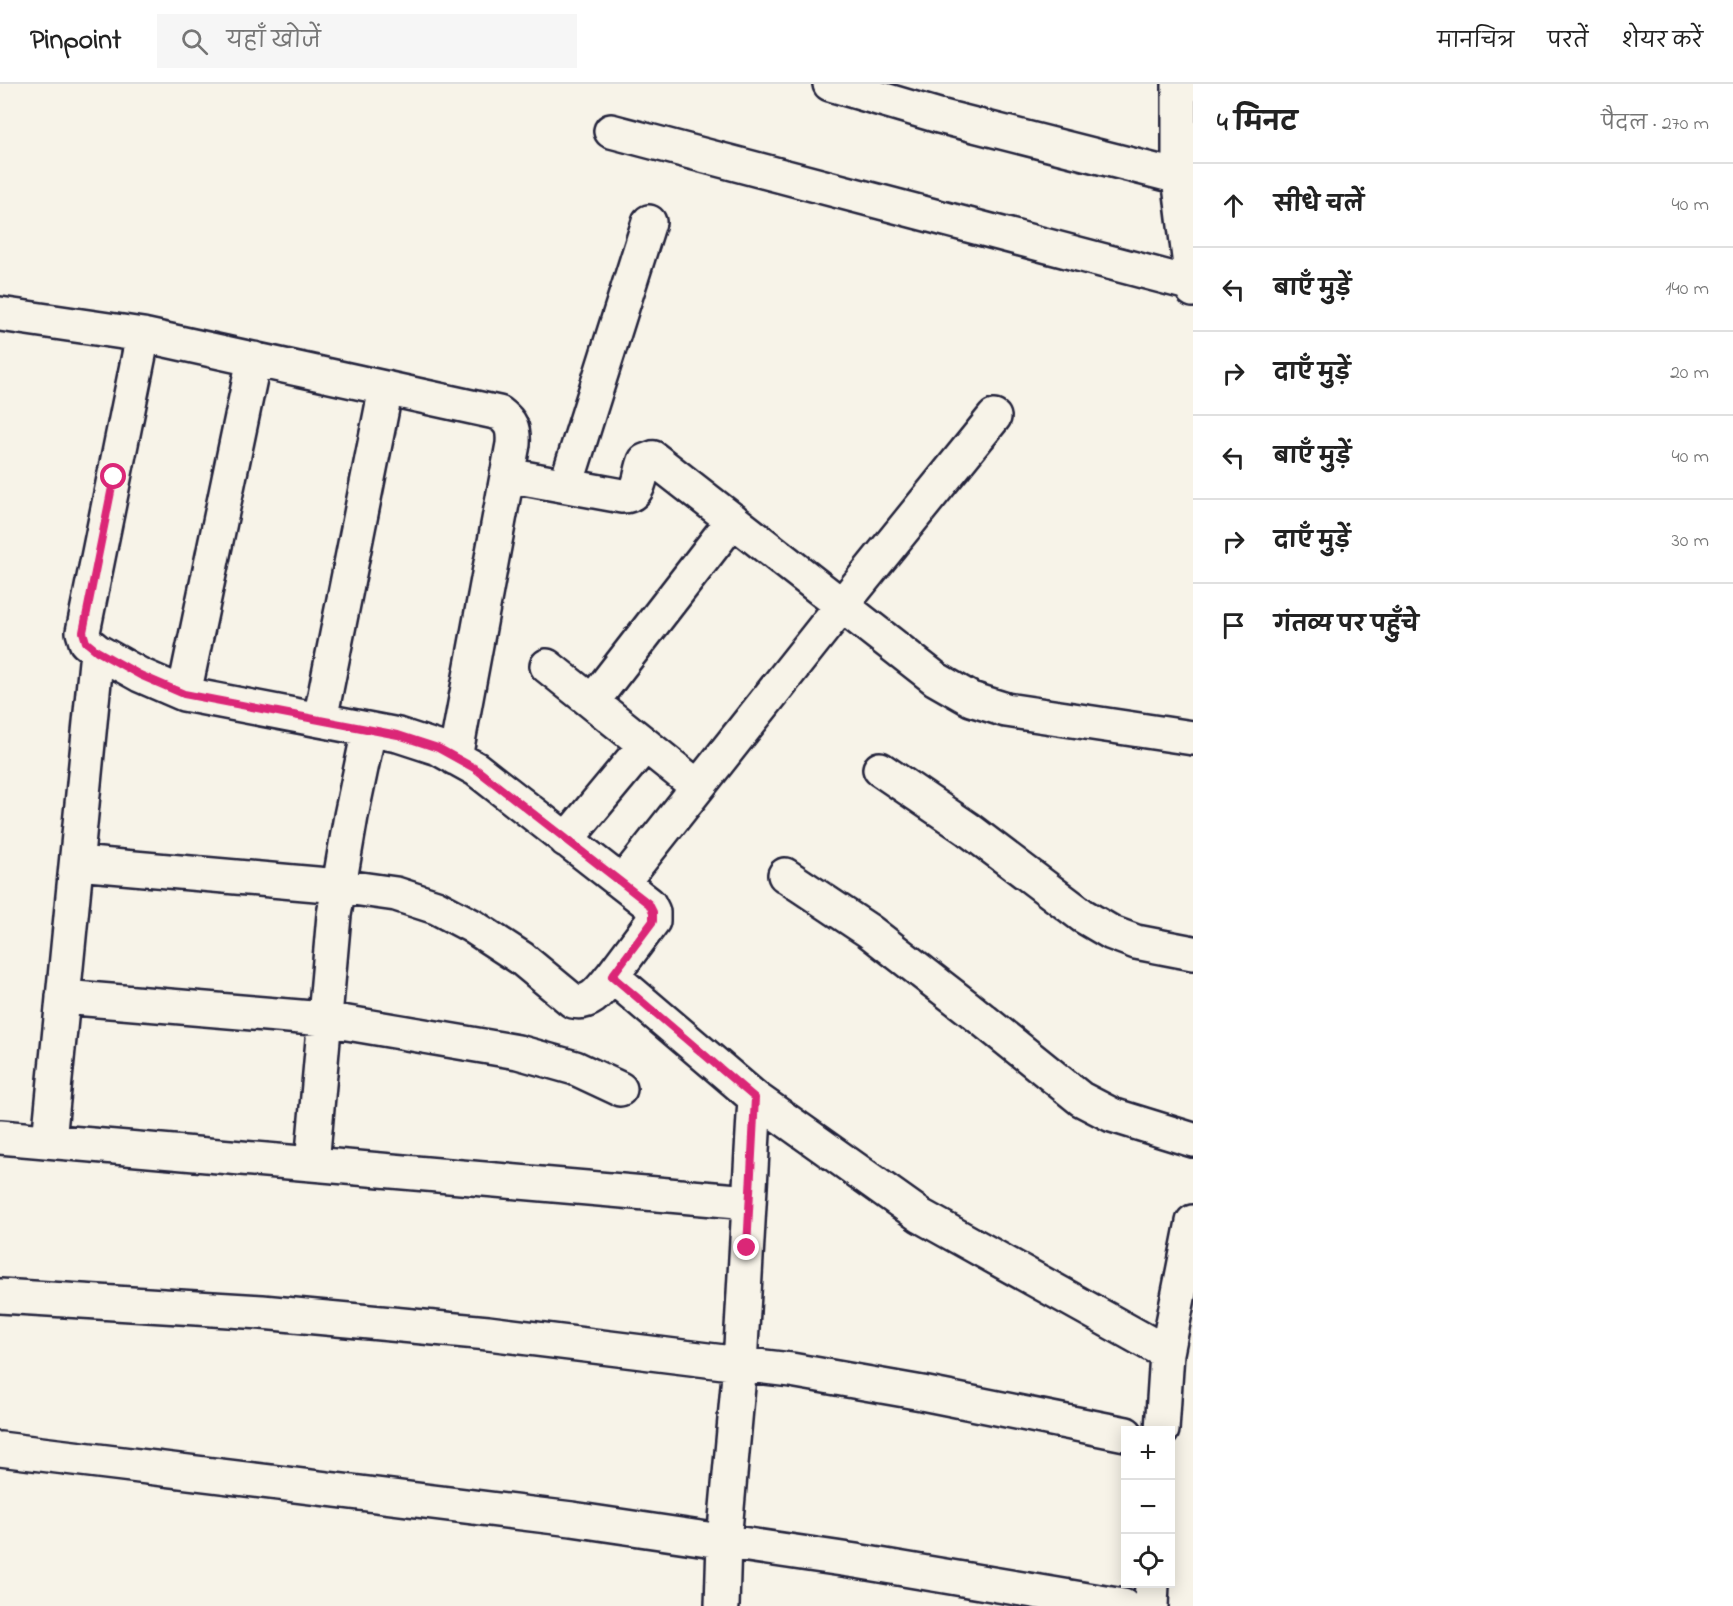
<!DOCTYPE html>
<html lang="hi">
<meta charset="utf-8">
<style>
body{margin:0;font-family:"Indie Flower","Playpen Sans Deva",sans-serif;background:#f6f6f6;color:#222}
.controls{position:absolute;right:18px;bottom:18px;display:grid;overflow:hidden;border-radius:0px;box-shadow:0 3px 15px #0003}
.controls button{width:54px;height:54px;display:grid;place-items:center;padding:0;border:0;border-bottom:2px solid #e0e0e0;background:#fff;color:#222;font:30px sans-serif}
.stop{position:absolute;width:18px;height:18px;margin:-14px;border:4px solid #db2777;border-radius:50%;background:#fff}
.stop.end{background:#db2777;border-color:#fff;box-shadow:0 2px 6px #0008}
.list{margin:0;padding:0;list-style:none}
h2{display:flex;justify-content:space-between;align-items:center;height:78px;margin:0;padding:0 24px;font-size:26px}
h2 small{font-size:20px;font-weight:400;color:#767676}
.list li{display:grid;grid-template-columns:39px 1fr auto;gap:18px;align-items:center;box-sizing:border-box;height:84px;padding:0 24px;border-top:2px solid #e0e0e0}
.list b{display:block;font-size:22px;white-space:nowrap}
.list em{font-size:20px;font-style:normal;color:#767676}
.icon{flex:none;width:33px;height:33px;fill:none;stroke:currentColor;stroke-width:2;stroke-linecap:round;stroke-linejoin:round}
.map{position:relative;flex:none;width:1193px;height:1522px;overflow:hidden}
header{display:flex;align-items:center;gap:36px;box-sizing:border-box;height:84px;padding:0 30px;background:#fff;border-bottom:2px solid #e0e0e0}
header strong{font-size:28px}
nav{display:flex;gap:33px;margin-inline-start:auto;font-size:21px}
.search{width:420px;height:54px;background:#f6f6f6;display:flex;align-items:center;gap:15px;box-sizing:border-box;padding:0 21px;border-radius:0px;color:#767676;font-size:22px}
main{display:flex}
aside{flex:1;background:#fff}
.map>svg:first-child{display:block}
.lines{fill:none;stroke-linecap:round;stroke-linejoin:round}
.minor-casing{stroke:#22223b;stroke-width:38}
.minor{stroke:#f7f3e8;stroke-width:33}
.route{stroke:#db2777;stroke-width:8}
</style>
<header>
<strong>Pinpoint</strong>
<div class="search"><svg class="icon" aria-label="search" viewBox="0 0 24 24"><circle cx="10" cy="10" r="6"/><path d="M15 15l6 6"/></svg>यहाँ खोजें</div>
<nav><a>मानचित्र</a><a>परतें</a><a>शेयर करें</a></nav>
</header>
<main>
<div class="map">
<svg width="1193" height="1522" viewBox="0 0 1193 1522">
<rect width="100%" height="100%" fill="#f7f3e8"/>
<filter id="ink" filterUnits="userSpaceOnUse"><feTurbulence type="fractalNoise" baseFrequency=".0167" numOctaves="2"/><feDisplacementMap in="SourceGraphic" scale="12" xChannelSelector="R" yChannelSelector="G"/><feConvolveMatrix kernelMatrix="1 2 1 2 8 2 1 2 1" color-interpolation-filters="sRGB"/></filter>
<g filter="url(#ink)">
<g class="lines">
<defs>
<path id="minor" d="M830,0L939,32L1179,93L1193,91
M1179,0V93L1193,206
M611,47L1192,200
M0,230L143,251L499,329C511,338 514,344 513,360L455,674
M143,251L83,548L86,558L97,567L140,591L184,610L398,651L438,664L476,685L649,820L653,828V837L612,892L755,1014L921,1132L1167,1269
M507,391L622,412C642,412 639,391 645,377L653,374L936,595L971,615L1006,626L1193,654
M566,401L649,138
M547,582L698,703
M184,610L254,275
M592,618L733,436
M320,636L386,304
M880,685L968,745L1083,832L1112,849L1136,858L1193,869
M566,756L645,661
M77,779L339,802L396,810L436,823L472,842L521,874L573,917C592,921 601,905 612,892
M785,791L869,847L967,923L1081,1015L1112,1031L1193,1056
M622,799L842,521L994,333
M63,913L324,935L518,968L575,984L620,1005
M0,1053L749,1118
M49,1057L97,567
M312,1080L334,831L351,732L369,646
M0,1212L262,1228L488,1249L740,1280L791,1286L922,1309L1126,1350
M1162,1346L1167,1269L1193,1138
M0,1365L572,1435L856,1477L1123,1522
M722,1522L724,1457L740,1280L755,1014
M1151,1522L1152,1500"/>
</defs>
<!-- minor casing -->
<use href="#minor" class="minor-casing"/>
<!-- minor -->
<use href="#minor" class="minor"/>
</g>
</g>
<g class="lines" filter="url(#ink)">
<!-- route -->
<path class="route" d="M114,393L83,548L86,558L97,567L140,591L184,610L398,651L438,664L476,685L649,820L653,828V837L612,892L755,1014L747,1164"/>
</g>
</svg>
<div class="controls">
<button>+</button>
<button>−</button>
<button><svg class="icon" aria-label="locate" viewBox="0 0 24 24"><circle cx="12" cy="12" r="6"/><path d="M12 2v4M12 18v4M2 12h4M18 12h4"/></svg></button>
</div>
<div class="stop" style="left:114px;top:393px"></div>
<div class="stop end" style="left:747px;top:1164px"></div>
</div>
<aside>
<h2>4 मिनट<small>पैदल · 270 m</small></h2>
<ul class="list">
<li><svg class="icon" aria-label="ahead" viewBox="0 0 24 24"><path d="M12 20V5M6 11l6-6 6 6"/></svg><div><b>सीधे चलें</b></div><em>40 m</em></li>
<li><svg class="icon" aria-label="left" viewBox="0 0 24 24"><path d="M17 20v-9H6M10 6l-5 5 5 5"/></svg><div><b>बाएँ मुड़ें</b></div><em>140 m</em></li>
<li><svg class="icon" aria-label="right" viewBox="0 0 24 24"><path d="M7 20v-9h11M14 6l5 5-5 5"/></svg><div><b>दाएँ मुड़ें</b></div><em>20 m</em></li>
<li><svg class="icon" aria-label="left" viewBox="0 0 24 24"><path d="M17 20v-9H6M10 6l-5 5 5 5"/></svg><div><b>बाएँ मुड़ें</b></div><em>40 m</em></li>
<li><svg class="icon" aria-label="right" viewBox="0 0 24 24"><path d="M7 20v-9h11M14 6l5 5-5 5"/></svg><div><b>दाएँ मुड़ें</b></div><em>30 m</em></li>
<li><svg class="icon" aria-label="arrive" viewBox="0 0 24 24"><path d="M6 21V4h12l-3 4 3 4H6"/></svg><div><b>गंतव्य पर पहुँचे</b></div></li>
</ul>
</aside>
</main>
